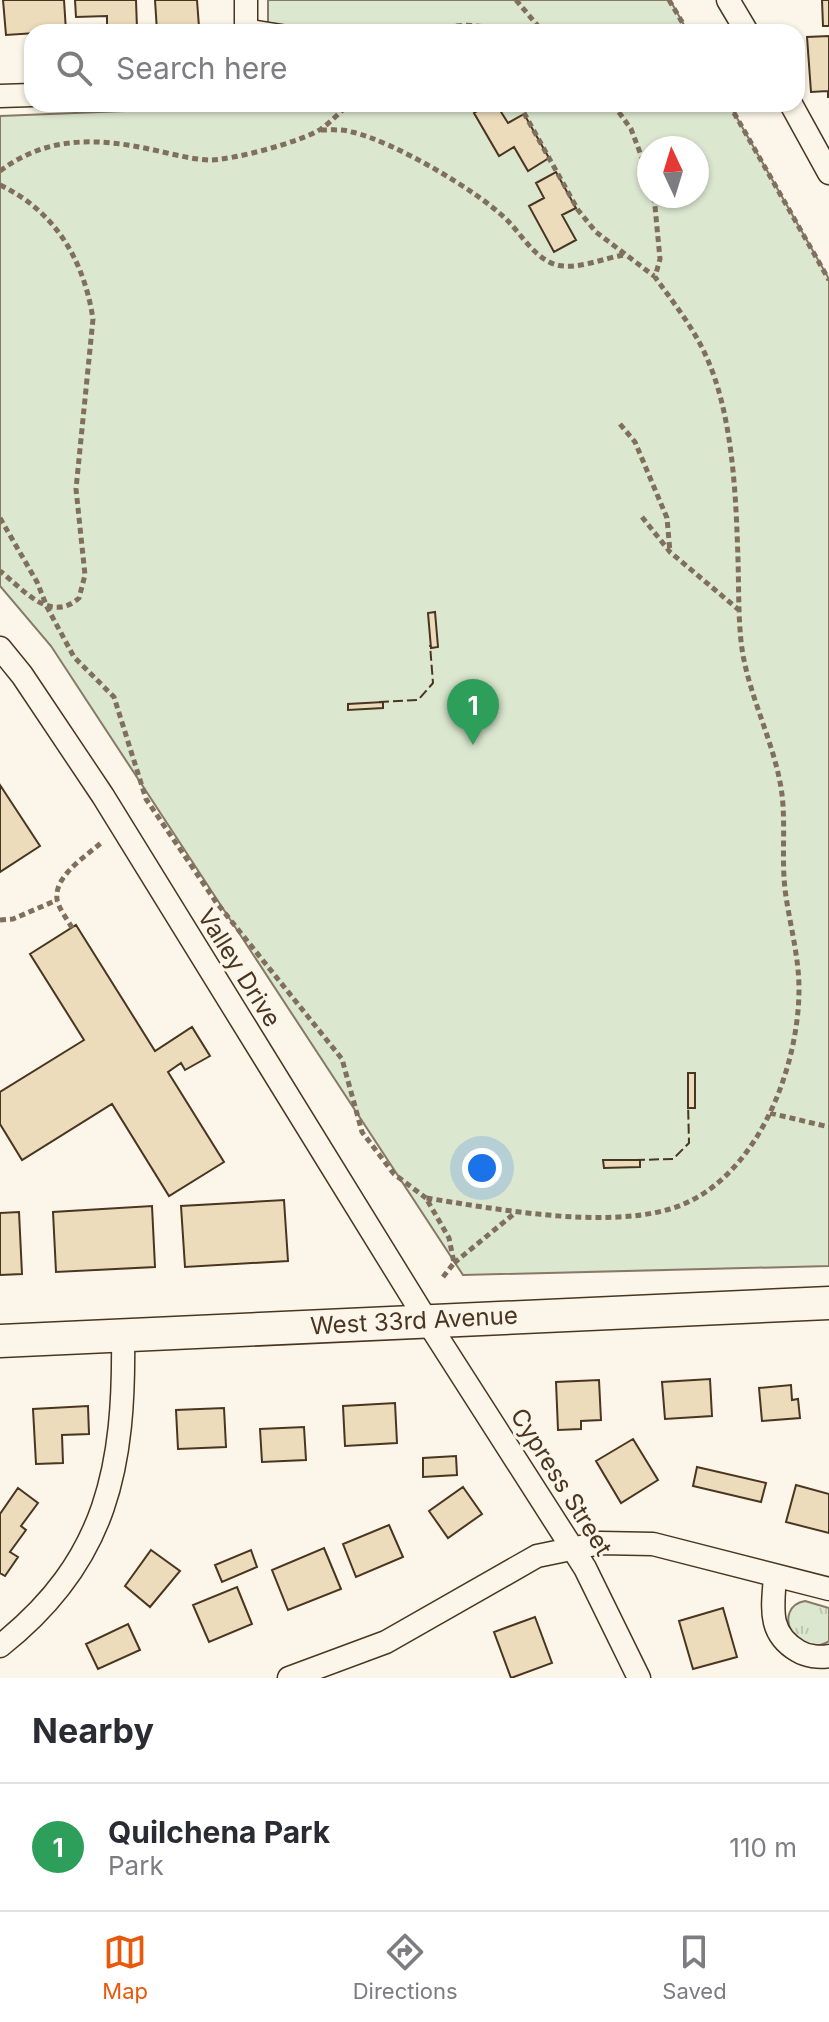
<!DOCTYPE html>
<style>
body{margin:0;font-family:Inter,sans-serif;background:#f2f2f3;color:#2b2b33}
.compass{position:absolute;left:637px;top:136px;width:72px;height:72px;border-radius:50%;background:#fff;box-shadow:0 2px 6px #0004;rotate:356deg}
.you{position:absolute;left:482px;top:1168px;width:28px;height:28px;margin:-20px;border:6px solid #fff;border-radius:50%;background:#1a73e8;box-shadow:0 0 0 12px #1a73e833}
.badge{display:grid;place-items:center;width:52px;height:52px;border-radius:50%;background:#ea580c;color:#fff;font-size:26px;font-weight:700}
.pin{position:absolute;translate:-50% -66px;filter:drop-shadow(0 2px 4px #0008)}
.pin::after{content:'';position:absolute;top:42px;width:28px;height:24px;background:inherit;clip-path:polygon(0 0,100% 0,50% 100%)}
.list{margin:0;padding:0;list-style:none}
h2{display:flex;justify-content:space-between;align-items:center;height:104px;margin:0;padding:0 32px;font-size:34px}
h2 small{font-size:26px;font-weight:400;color:#7c7c81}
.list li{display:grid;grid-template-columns:52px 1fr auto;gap:24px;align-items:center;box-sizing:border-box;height:128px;padding:0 32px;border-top:2px solid #e1e1e2}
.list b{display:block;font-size:30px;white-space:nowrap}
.list p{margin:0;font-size:26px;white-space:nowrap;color:#7c7c81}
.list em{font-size:26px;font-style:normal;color:#7c7c81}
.icon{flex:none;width:44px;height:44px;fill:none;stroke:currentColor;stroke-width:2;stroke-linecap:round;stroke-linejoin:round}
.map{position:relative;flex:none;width:829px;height:1678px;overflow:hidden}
.search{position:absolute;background:#fff;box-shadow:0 2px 6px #0004;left:24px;right:24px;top:24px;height:88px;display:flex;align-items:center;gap:20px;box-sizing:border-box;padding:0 28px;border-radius:24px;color:#7c7c81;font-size:30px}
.sheet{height:232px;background:#fff}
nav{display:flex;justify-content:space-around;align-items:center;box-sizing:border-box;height:112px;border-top:2px solid #e1e1e2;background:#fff;font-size:22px;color:#7c7c81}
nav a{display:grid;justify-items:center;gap:4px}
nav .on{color:#ea580c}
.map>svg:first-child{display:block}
.grass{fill:url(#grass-tufts);stroke:#887966;stroke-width:2}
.park{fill:#dce7d0;stroke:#887966;stroke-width:2;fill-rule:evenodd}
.building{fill:#ecdcbc;stroke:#4a3520;stroke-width:2}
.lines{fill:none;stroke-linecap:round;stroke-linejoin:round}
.lane-casing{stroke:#4a3520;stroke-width:14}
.street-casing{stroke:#4a3520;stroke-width:25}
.secondary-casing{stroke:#4a3520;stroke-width:35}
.path{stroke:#7f6f5c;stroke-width:5;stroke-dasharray:6 4;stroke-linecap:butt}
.lane{stroke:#fbf6e9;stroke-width:11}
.street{stroke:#fbf6e9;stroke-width:22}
.secondary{stroke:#fbf6e9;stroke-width:32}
.fence{stroke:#4a3520;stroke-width:2;stroke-dasharray:10 4;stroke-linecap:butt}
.labels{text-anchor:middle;stroke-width:6;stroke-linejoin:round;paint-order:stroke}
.street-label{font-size:24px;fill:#4a3520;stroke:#fbf6e9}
</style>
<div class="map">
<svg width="829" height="1678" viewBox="0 0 829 1678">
<defs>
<pattern id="grass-tufts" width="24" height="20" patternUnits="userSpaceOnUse" patternTransform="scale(2)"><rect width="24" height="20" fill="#dce7d0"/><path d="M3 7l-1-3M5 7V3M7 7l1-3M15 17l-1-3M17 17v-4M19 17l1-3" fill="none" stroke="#bec7b2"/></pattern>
</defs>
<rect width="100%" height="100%" fill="#fbf6e9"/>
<!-- grass -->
<path class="grass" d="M805,1601L829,1608V1641C794,1662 771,1607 805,1601Z"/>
<!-- park -->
<path class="park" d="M268,0H670L688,32H268Z
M213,104H729L829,279V1266L463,1275L51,646L0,586V116L175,109ZM649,148H697V196H649Z"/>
<!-- building -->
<path class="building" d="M3,0H64L66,31L6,35Z
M75,0H136L137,29L107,30V16L76,17Z
M155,0H197L199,27L157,31Z
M822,0H829V26H823Z
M829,36V97H828V91L811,92L807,37Z
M490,104H496L508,123L524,114L549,158L528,171L514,147L499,156L474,113Z
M556,172L576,208L562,215L576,240L554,252L529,206L544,198L536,183Z
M435,612L438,647L431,648L428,613Z
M383,702V708L348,710V704Z
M0,785L40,846L0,872Z
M76,925L155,1051L192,1027L210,1056L185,1070L181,1063L168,1072L224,1162L169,1196L112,1104L22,1160L0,1124V1092L84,1040L30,954Z
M688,1073H695V1108H688Z
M603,1160H640V1167L604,1168Z
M284,1200L288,1261L185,1267L181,1206Z
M152,1206L155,1267L56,1272L53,1212Z
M19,1212L22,1274L0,1275V1213Z
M710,1379L712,1416L665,1419L662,1382Z
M599,1380L601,1420L581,1421V1429L558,1430L556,1382Z
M791,1385L792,1400L798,1399L800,1418L762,1421L759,1388Z
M395,1403L397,1443L345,1446L343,1406Z
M88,1406L89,1434L62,1435L63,1463L36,1464L33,1409Z
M224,1408L226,1447L178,1449L176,1410Z
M304,1427L306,1460L262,1462L260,1429Z
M633,1439L658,1480L621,1503L596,1461Z
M456,1456L457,1475L423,1477V1458Z
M697,1467L766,1483L761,1502L693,1486Z
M796,1485L829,1494V1533L786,1522Z
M463,1487L482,1514L448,1538L429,1511Z
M18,1488L38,1503L21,1526L26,1530L10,1552L18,1557L5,1576L0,1573V1514Z
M389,1525L403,1557L356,1577L343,1544Z
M324,1548L341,1589L288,1610L272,1570Z
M151,1550L180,1571L150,1607L125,1586Z
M251,1550L257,1567L222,1582L215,1565Z
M237,1587L252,1624L209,1642L193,1605Z
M723,1608L737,1657L693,1669L679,1621Z
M535,1617L552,1663L511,1678L494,1632Z
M128,1624L140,1650L98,1669L86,1644Z"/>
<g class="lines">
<defs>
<path id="lane" d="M247,25L290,32"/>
<path id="street" d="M246,0V32
M728,0L747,32
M0,96L32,95
M791,104L829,173
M0,648L22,675L103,796L427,1321L585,1568L639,1678
M775,1576C773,1607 767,1633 798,1651C806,1656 819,1658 829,1656
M0,1646C108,1561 125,1466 123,1335
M289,1678L386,1642L537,1556L600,1543L653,1544L829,1589"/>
<path id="secondary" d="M0,1341L829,1303"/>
</defs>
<!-- lane casing -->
<use href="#lane" class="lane-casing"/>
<!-- street casing -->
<use href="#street" class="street-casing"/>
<!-- secondary casing -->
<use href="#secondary" class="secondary-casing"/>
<!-- path -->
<path class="path" d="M516,0L543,32
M669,0L688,32
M437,32C461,20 485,27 510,32
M519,104L578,210L596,232L654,276
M613,104L631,129L649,176
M729,104L829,280
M321,130C331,130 342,129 352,132C392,141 477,190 507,220C522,235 535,259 557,265C577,270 604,258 624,255
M0,171C48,135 99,138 154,150C172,154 190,159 209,160C233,160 301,142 321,129C331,122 340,112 349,104
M0,185C55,211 84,260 93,319L76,489L85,575L79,598C50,624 23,589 0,571
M620,424L635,442L667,518L670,552
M642,517L670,552L739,610
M0,518L37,582L47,607L74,657L114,697L146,799L216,902L342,1059L362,1132L394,1174L426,1198
M0,920L13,919L57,900
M72,928C68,920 58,908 57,899C54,876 86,856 101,843
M770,1113L829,1127
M454,1263L515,1213
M443,1277L454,1263L449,1238L426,1198C496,1209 602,1229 670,1209C755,1184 799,1070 799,989C799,955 789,922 785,889C781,853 787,817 780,782C771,736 749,695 742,649C738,620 739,590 738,560C736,496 733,415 706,356C693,327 673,302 655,277L660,259L654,196"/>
<!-- lane -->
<use href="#lane" class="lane"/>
<!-- street -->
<use href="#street" class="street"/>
<!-- secondary -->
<use href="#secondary" class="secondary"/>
<!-- fence -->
<path class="fence" d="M379,702L418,700L433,683L430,645
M635,1160L673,1159L689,1143L688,1103"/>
</g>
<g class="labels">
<!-- street labels -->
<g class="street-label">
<text transform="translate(239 968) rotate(58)" y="8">Valley Drive</text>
<text transform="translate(414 1321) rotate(-3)" y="8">West 33rd Avenue</text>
<text transform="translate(561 1482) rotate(58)" y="8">Cypress Street</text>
</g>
</g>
</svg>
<svg class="compass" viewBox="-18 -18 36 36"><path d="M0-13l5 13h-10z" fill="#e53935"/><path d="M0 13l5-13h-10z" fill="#7c7c81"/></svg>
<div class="you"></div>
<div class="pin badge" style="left:473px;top:745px;background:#2e9e5b">1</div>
<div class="search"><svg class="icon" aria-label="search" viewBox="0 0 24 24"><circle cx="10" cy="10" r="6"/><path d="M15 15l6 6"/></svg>Search here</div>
</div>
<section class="sheet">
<h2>Nearby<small></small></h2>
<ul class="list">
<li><span class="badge" style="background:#2e9e5b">1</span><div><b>Quilchena Park</b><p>Park</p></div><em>110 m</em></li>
</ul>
</section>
<nav>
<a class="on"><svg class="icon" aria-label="map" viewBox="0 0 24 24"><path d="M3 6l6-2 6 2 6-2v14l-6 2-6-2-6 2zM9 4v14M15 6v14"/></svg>Map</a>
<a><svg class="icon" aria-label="directions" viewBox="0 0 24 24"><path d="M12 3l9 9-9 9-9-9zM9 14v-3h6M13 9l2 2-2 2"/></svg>Directions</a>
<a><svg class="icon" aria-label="saved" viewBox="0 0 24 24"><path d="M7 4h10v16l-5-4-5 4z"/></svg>Saved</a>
</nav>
